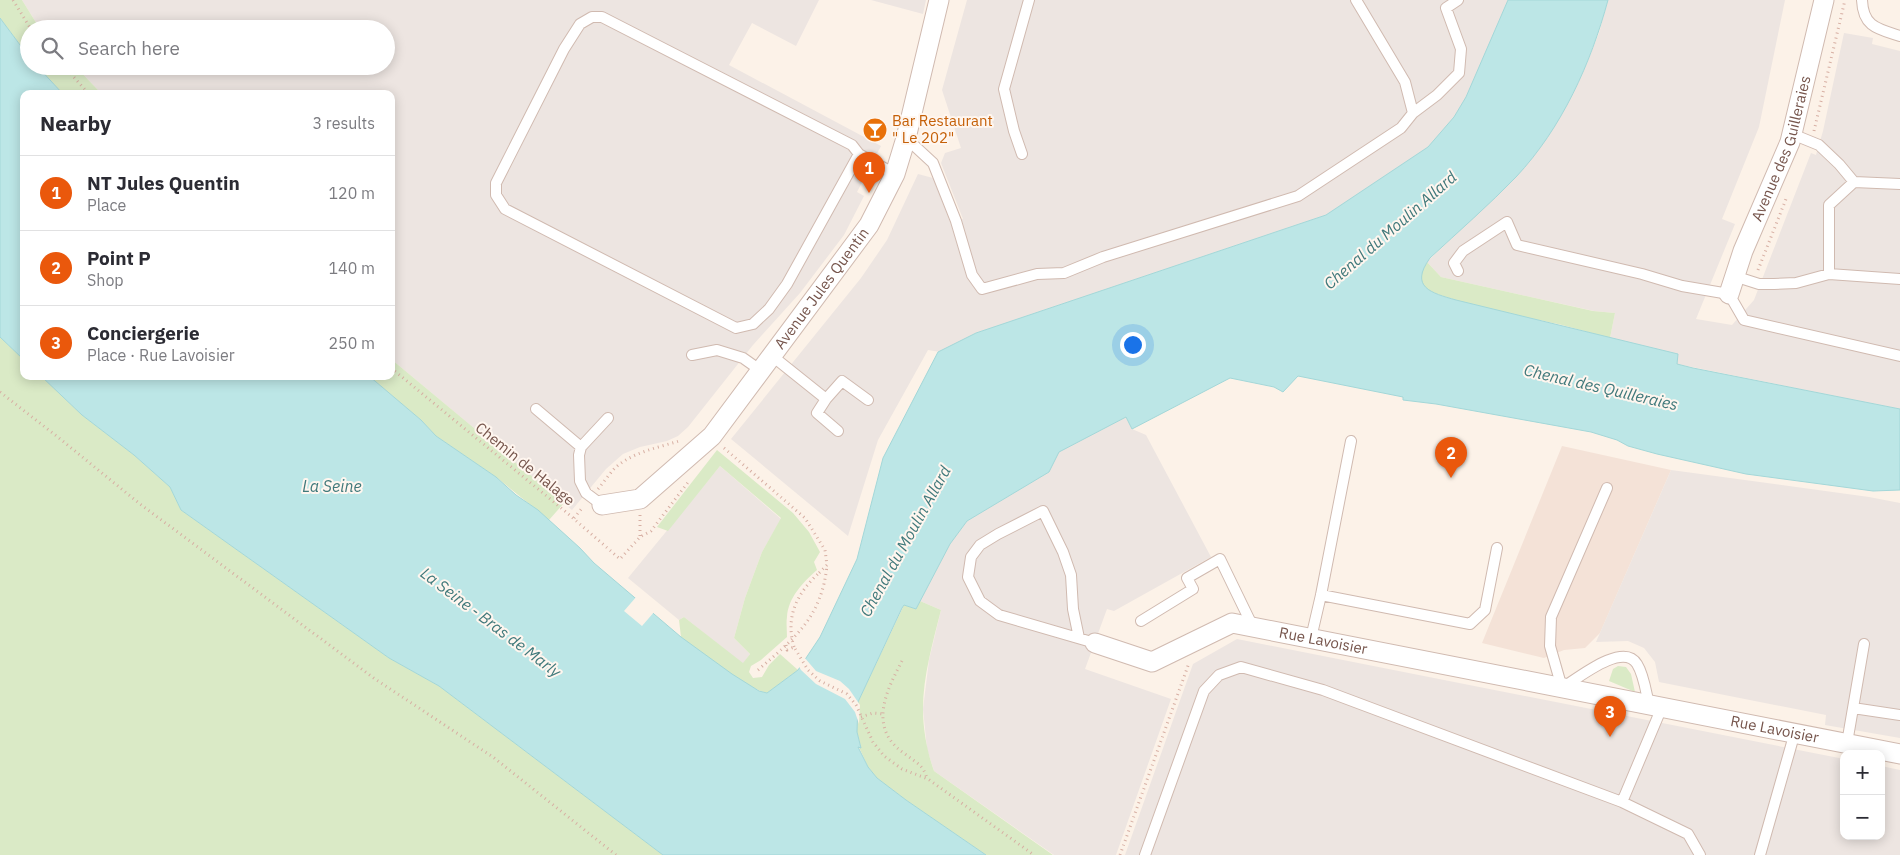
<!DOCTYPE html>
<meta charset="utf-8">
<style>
body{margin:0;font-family:"IBM Plex Sans",sans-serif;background:#f7f7f7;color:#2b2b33}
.controls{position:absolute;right:15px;bottom:15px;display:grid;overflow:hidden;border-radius:10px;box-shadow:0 2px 12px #0003}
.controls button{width:45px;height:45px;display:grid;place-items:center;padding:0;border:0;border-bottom:1px solid #e1e1e2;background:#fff;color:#2b2b33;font:25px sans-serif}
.you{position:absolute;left:1132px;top:344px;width:18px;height:18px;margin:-12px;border:4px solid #fff;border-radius:50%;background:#1a73e8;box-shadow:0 0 0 8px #1a73e833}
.badge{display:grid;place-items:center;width:32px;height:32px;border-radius:50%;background:#ea580c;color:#fff;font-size:16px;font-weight:700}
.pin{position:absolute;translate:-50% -41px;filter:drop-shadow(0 1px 2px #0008)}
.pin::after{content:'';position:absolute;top:26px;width:18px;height:15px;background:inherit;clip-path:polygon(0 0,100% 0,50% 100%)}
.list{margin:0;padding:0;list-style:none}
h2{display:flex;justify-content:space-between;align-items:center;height:65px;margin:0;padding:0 20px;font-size:21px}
h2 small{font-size:16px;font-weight:400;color:#7c7c81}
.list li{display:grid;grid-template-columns:32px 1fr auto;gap:15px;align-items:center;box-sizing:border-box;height:75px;padding:0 20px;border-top:1px solid #e1e1e2}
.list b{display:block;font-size:19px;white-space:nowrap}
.list p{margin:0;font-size:16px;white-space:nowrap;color:#7c7c81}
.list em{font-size:16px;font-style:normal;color:#7c7c81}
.icon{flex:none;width:28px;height:28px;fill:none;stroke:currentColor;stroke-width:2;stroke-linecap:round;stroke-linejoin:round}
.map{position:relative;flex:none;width:1900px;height:855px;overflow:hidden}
.search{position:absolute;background:#fff;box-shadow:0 2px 12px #0003;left:20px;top:20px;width:375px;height:55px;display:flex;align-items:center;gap:12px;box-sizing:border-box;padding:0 18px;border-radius:28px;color:#7c7c81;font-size:19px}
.panel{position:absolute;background:#fff;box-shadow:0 2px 12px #0003;left:20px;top:90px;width:375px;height:290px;border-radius:10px}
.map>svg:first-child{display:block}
.residential{fill:#f4e2d7}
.industrial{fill:#ede5e1}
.green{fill:#daeac6}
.water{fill:#bce6e6;stroke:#a3d7d8}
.pier{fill:#fcf2e8}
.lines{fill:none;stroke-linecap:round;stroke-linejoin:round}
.service-casing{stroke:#d0bab0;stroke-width:12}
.minor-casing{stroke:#d0bab0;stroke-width:21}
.path{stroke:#d7afa3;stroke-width:3;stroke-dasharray:1 4;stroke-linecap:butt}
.service{stroke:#fff;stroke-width:10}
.minor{stroke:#fff;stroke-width:19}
.path-bridge{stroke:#d7afa3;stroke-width:3;stroke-dasharray:1 4;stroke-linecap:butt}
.labels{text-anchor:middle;stroke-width:4;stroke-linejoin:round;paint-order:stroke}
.food-label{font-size:15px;fill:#c56008;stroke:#fff6ef;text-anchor:start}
.street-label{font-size:15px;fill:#76554c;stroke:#fff6ef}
.water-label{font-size:16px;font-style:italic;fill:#40797b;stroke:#fff6ef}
</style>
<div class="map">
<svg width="1900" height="855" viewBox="0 0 1900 855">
<rect width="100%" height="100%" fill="#fcf2e8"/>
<!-- residential -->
<path class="residential" d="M1562,446L1671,470L1600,633L1585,648L1564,650L1544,658L1482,643Z"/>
<!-- industrial -->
<path class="industrial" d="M22,0H819L796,46L752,23L729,65L881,146L857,192L864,196L844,235L800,293L753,345L688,427L678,436L667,441L640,447L623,454L606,469L572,510L391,359V94H119L118,92L98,90L75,66H386V29H40Z
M871,0H926L923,14Z
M967,0H1508L1470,91L1454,117L1436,138L1428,147L1326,215L976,333L940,352L928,350L878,440L848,536L731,439L861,278L887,240L918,174L933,178L950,222L963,219L941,163L945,153L961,148L942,90Z
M1608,0H1785L1759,127L1722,219L1735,224L1696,319L1732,325L1754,300L1811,153L1816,155L1823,131L1844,33L1873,38L1872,44L1900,51V409L1677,364L1610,338L1615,313L1594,311L1441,277L1427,262L1516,176L1544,140L1574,90L1587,63L1599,33Z
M1126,417L1132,429L1146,435L1211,557L1114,611L1107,609L1085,669L1171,699L1116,855H1054L934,771L927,749L923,709L929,660L941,610L920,601L950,544L967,521L1048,472L1058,452Z
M720,466L781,519L762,552L745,598L734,638L750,654L743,664L684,617L679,620L628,578Z
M1671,470L1869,497L1900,503V738L1825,725L1826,715L1659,682L1655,662L1644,648L1628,641L1596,642Z
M1237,639L1844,759V836H1881V766L1900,770V855H1125L1193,664Z"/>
<!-- green -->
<path class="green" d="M0,0H22L40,29H29V57L0,18Z
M37,66H75L98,90L119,92V94H63Z
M1427,262L1441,277L1593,311L1615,313L1610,338C1594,334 1578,329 1562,325C1540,320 1434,299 1424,287C1418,280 1422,269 1427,262Z
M0,337L24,360V376H41L82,415L134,455L170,487L181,510L389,658L439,686L663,855H0Z
M391,359L564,503L549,520L496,477L436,436L421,420L369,376H391Z
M717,450L793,513L809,532L820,552L814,562L817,570C803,582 788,598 787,617C786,623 787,630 787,637L761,660L751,666L749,672L753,678L762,677L769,665L780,654L798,670L767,693C745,688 702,652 681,637L679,620L684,617L743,663L750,654L734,638L745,598L762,552L781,518L720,466L668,531L657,527Z
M920,601L941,610C933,642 923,676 923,709C923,730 927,751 934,771L1053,855H986L906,800L877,778L868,767L858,745L861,747L857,732L858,702L904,605L916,609Z
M1618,666L1626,667L1631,674L1635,692L1609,681L1613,669Z"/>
<!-- water -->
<path class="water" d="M1508,0H1608C1591,63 1562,128 1516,177C1489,205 1459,231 1430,258C1409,287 1431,293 1456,300L1678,354L1677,364L1693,368L1900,409V490L1873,491L1746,474L1657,454L1628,446L1617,440L1591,432L1436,404L1403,400V397L1298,376L1283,392L1274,387L1230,378L1132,429L1126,417L1059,452L1049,472L967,521L950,544L916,609L904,605L902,608L858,702L857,732L861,748L858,747L868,767L877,778L906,800L986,855H663L439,686L389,658L181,510L170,487L134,455L82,415L41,376H369L421,420L436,436L496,477L516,495L538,510L580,548L594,563L681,637L732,674L759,691L767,693L798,670L820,637L857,559L883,458L938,352L976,333L1326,215L1428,147L1454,117L1466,97Z
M0,18L29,57V66H37L63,94H24V360L0,337Z"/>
<!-- pier -->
<path class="pier" d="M637,596L655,611L642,626L624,611Z
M804,657L816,671L840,681L849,689L860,705L859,724L855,712L845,699L816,684L801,670L798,665Z"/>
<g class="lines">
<defs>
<path id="service" d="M1862,0C1863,27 1878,29 1900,36
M1413,113L1437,95L1459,73L1461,49L1446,8L1458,0
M1792,134L1819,145L1839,164L1854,182L1900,184
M906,138L933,163L956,221L972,275L982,289L1037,274L1064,273L1103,257L1298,196L1401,128L1413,113L1405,82L1356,0
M859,154L787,284L769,309L753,324L736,328L505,209L496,195V183L564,49L580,24L592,17H602L852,145L859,154L895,174
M1022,154L1014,131L1004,89L1029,0
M1458,271L1454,263L1463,251L1507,222L1517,245L1642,274L1682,286L1729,294L1744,320L1900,356
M1829,274V205L1854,182
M1734,276L1759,284H1774L1796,283L1829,274L1900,279
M692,355L717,350L743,358L760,370
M771,355L826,399L817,413L838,431
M826,399L842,381L868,400
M536,409L581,447
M1607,488L1551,617L1550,646L1562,688C1577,679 1623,641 1637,664C1644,675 1646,692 1649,705
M602,505L586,493L580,481L579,455L581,447L608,418
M1321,595L1470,624L1485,610L1497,548
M1141,621L1193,589L1187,578L1220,559L1253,627
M1079,638L1073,609L1071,575L1063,552L1043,511L998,534L980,545L971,557L968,577L980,601L999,615L1095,643
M1311,638L1321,595L1351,441
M1853,708L1900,715
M1847,743L1864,644
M1622,802L1662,707
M1145,855L1204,691L1219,675L1241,667L1323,690L1622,802L1688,834L1700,855
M1760,855L1795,732"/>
<g id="minor">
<path id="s1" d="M1729,294L1743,251L1790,142L1824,0"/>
<path id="s2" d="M602,505L640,499L712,436L869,225L895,174L906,138L939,0"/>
<path id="s3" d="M1095,643L1152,662L1232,623L1900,754"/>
</g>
</defs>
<!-- service casing -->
<use href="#service" class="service-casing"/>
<!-- minor casing -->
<use href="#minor" class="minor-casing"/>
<!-- path -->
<path class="path" d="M13,0L31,29
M64,66L89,94
M1814,131L1845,0
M1758,270L1786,199
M391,368L566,512L620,559L640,537L651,531L689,481
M0,392L59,438L140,504L375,679L493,757L616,855
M724,448L805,518L825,550L827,565L819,573
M598,489C603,483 608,476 613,470C629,453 657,448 679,441
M640,515V537
M574,518L583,507
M786,645L787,650L794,647L808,670L820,681L847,694L856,705L873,742L884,756L902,769L928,779L1034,855
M902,661C885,693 868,729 905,754C915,762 924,765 927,779
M758,670C795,638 822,617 827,565
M861,717L873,713L883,714
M1120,855L1189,663"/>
<!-- service -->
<use href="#service" class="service"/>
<!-- minor -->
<use href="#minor" class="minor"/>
<!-- path-bridge -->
<path class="path-bridge" d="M794,647C785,617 797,593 819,573"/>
</g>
<!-- icons -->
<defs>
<symbol id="bar-disc" viewBox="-11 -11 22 22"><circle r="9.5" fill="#e8710a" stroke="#fff6ef"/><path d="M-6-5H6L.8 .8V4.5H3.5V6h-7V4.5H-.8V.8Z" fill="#fff"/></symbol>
</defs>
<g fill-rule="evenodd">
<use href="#bar-disc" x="861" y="116" width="28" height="28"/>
</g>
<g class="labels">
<!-- food labels -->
<g class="food-label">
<text x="892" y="126">Bar Restaurant<tspan x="892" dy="17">" Le 202"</tspan></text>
</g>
<!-- street labels -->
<g class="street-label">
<text dy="5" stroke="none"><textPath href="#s1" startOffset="155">Avenue des Guilleraies</textPath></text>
<text dy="5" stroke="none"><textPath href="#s2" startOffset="318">Avenue Jules Quentin</textPath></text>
<text transform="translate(525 464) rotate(39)" y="5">Chemin de Halage</text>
<text dy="5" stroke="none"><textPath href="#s3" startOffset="242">Rue Lavoisier</textPath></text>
<text dy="5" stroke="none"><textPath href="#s3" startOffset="702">Rue Lavoisier</textPath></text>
</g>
<!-- water labels -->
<g class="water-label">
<text transform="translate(1390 230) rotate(-41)" y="6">Chenal du Moulin Allard</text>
<text transform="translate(1601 387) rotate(13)" y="6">Chenal des Quilleraies</text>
<text x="332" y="492">La Seine</text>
<text transform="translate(905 541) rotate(-61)" y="6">Chenal du Moulin Allard</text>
<text transform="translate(491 622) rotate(37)" y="6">La Seine - Bras de Marly</text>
</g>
</g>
</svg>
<div class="controls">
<button>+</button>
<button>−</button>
</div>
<div class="you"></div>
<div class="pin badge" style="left:869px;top:193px">1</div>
<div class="pin badge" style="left:1451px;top:478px">2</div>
<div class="pin badge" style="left:1610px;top:737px">3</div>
<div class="search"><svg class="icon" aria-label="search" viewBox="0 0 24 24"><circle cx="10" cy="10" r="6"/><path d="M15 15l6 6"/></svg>Search here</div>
<section class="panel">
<h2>Nearby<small>3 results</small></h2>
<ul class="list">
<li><span class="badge">1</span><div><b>NT Jules Quentin</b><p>Place</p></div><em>120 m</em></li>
<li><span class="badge">2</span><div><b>Point P</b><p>Shop</p></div><em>140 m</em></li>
<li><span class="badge">3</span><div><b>Conciergerie</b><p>Place · Rue Lavoisier</p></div><em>250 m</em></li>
</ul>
</section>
</div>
